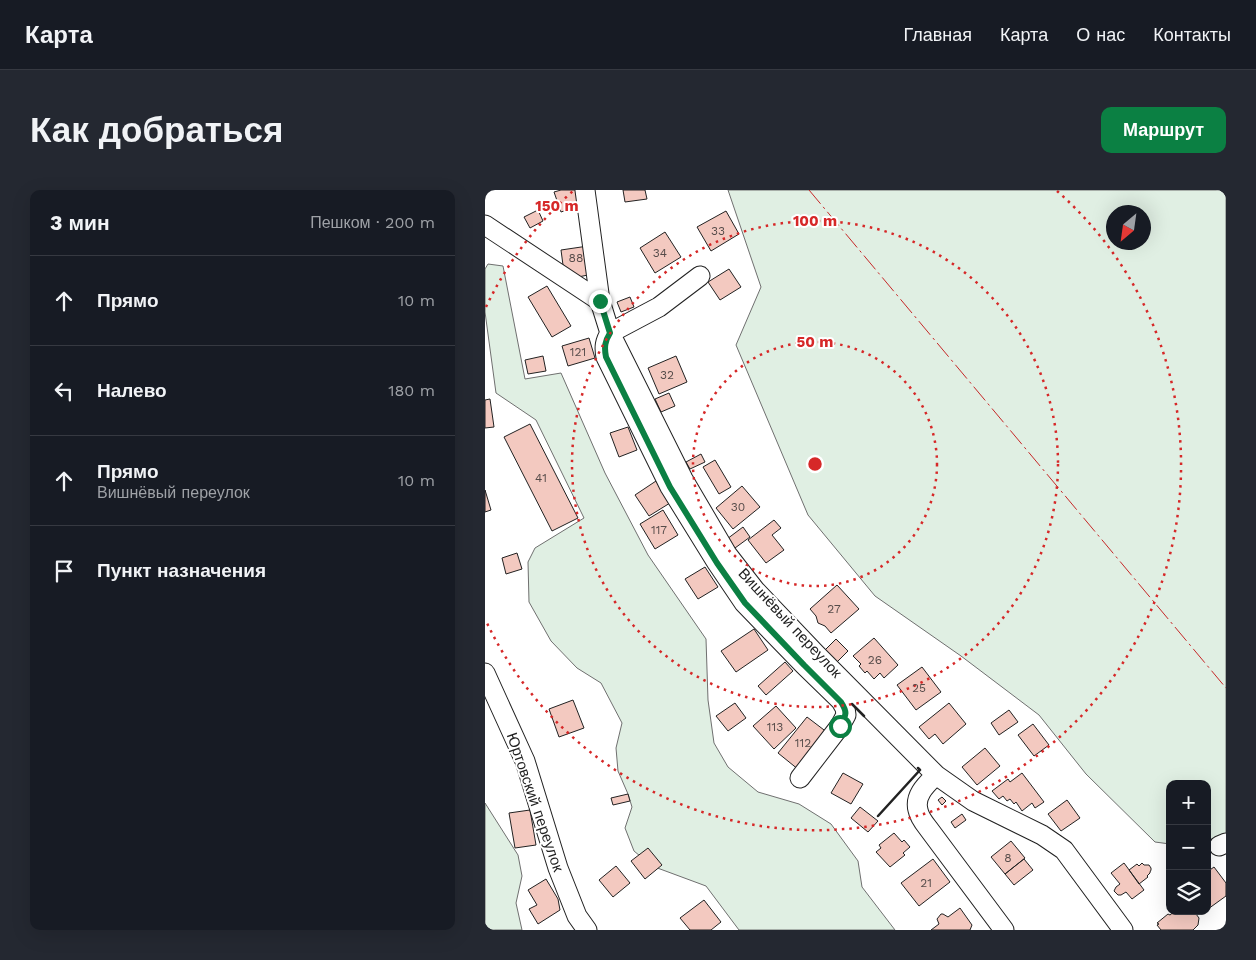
<!DOCTYPE html>
<html lang="ru">
<meta charset="utf-8">
<style>
body{margin:0;font-family:"Work Sans",sans-serif;background:#242831;color:#f1f3f6}
.controls{position:absolute;right:15px;bottom:15px;display:grid;overflow:hidden;border-radius:10px;box-shadow:0 5px 20px #0002}
.controls button{width:45px;height:45px;display:grid;place-items:center;padding:0;border:0;border-bottom:1px solid #363941;background:#171b24;color:#f1f3f6;font:25px sans-serif}
.compass{position:absolute;left:621px;top:15px;width:45px;height:45px;border-radius:50%;background:#171b24;box-shadow:0 5px 20px #0002;rotate:209deg}
.stop{position:absolute;width:15px;height:15px;margin:-11px;border:4px solid #0b8043;border-radius:50%;background:#fff}
.stop.end{background:#0b8043;border-color:#fff;box-shadow:0 1px 5px #0008}
.list{margin:0;padding:0;list-style:none}
h2{display:flex;justify-content:space-between;align-items:center;height:65px;margin:0;padding:0 20px;font-size:21px}
h2 small{font-size:16px;font-weight:400;color:#9ea1a6}
.list li{display:grid;grid-template-columns:32px 1fr auto;gap:15px;align-items:center;box-sizing:border-box;height:90px;padding:0 20px;border-top:1px solid #363941}
.list b{display:block;font-size:19px;white-space:nowrap}
.list p{margin:0;font-size:16px;white-space:nowrap;color:#9ea1a6}
.list em{font-size:16px;font-style:normal;color:#9ea1a6}
.icon{flex:none;width:28px;height:28px;fill:none;stroke:currentColor;stroke-width:2;stroke-linecap:round;stroke-linejoin:round}
.map{position:relative;flex:none;width:741px;height:740px;overflow:hidden;border-radius:10px}
header{display:flex;align-items:center;gap:30px;box-sizing:border-box;height:70px;padding:0 25px;background:#171b24;border-bottom:1px solid #363941}
header strong{font-size:24px}
nav{display:flex;gap:28px;margin-inline-start:auto;font-size:18px}
.intro{display:flex;align-items:center;justify-content:space-between;box-sizing:border-box;height:120px;padding:0 30px}
h1{margin:0;font-size:35px}
.button{padding:12px 22px;border-radius:10px;background:#0b8043;color:#fff;font-size:18px;font-weight:700}
main{display:flex;gap:30px;padding:0 30px}
aside{flex:1;background:#171b24;border-radius:10px;box-shadow:0 5px 20px #0002}
.map>svg:first-child{display:block}
.green{fill:#e0efe3;stroke:#6f6f6f;fill-rule:evenodd}
.building{fill:#f3c9c0;stroke:#222}
.lines{fill:none;stroke-linecap:round;stroke-linejoin:round}
.minor-casing{stroke:#222;stroke-width:21}
.minor{stroke:#fff;stroke-width:19}
.wall{stroke:#222;stroke-width:2.5}
.power{stroke:#c62828;stroke-width:1;stroke-dasharray:18 4 2.5 4;stroke-linecap:butt}
.route{stroke:#0b8043;stroke-width:6}
.ring{fill:none;stroke:#d62828;stroke-width:2.5;stroke-dasharray:2.5 5}
.labels{text-anchor:middle;stroke-width:4;stroke-linejoin:round;paint-order:stroke}
.number-label{font-size:12px;fill:#564c4a}
.street-label{font-size:15px;fill:#222;stroke:#fff}
.centre{fill:#d62828;stroke:#fff;stroke-width:2.5}
.ring-label{font-size:15px;text-anchor:middle;font-weight:bold;fill:#d62828;stroke:#fff;stroke-width:4;stroke-linejoin:round;paint-order:stroke}
</style>
<header>
<strong>Карта</strong>
<nav><a>Главная</a><a>Карта</a><a>О нас</a><a>Контакты</a></nav>
</header>
<div class="intro"><h1>Как добраться</h1><a class="button">Маршрут</a></div>
<main>
<aside>
<h2>3 мин<small>Пешком · 200 m</small></h2>
<ul class="list">
<li><svg class="icon" aria-label="ahead" viewBox="0 0 24 24"><path d="M12 20V5M6 11l6-6 6 6"/></svg><div><b>Прямо</b></div><em>10 m</em></li>
<li><svg class="icon" aria-label="left" viewBox="0 0 24 24"><path d="M17 20v-9H6M10 6l-5 5 5 5"/></svg><div><b>Налево</b></div><em>180 m</em></li>
<li><svg class="icon" aria-label="ahead" viewBox="0 0 24 24"><path d="M12 20V5M6 11l6-6 6 6"/></svg><div><b>Прямо</b><p>Вишнёвый переулок</p></div><em>10 m</em></li>
<li><svg class="icon" aria-label="arrive" viewBox="0 0 24 24"><path d="M6 21V4h12l-3 4 3 4H6"/></svg><div><b>Пункт назначения</b></div></li>
</ul>
</aside>
<div class="map">
<svg width="741" height="740" viewBox="0 0 741 740">
<rect width="100%" height="100%" fill="#fff"/>
<!-- green -->
<path class="green" d="M243,0H741V646L722,652V594H685V654L670,652L601,584L554,525L476,466L390,406L323,325L251,155L276,97ZM628,22H658V52H628Z
M3,74L18,76L40,189L76,183L120,283L163,365L221,449L223,510L229,553L243,577L273,602L314,614L346,634L373,671L377,697L410,740H254L221,696L167,676L149,661L140,638L147,617L143,604L133,581L131,558L137,533L116,493L92,478L66,451L44,412L43,372L50,358L99,328L51,230L11,203L0,122V79Z
M0,613L33,665L37,686L31,713L37,740H0Z"/>
<!-- building -->
<path class="building" d="M76,0H91L97,15L76,22L69,2Z
M138,0H160L162,9L140,12Z
M53,20L58,31L45,38L39,27Z
M241,21L254,44L226,61L212,37Z
M180,42L196,67L170,83L155,58Z
M103,56L108,84L93,87L78,75L76,60Z
M244,79L256,97L235,110L223,92Z
M62,96L86,136L67,147L43,107Z
M145,107L149,117L136,122L132,112Z
M104,148L110,168L83,176L77,156Z
M58,166L61,181L43,184L40,170Z
M191,166L202,192L174,204L163,178Z
M184,203L190,216L176,222L170,209Z
M5,209L9,237L0,238V210Z
M45,234L93,328L67,341L19,247Z
M143,237L152,260L134,267L125,243Z
M216,264L220,272L205,279L201,272Z
M230,270L246,297L234,304L218,277Z
M171,291L185,313L164,326L150,305Z
M257,296L275,317L248,339L231,318Z
M0,300L6,320L0,322Z
M178,320L193,345L170,359L155,334Z
M289,330L296,338L287,345L299,360L281,373L263,350Z
M258,337L265,347L250,358L242,349Z
M32,363L37,379L21,384L17,368Z
M220,377L233,397L213,409L200,389Z
M352,395L374,419L346,443L340,436L333,433L331,426L325,419Z
M269,439L283,460L251,482L236,461Z
M389,448L413,475L399,488L395,483L389,489L382,481L380,483L374,476L376,474L368,466Z
M351,449L363,461L351,473L339,461Z
M300,472L308,481L281,505L273,496Z
M437,477L456,502L431,520L412,495Z
M88,510L99,538L74,547L64,519Z
M250,513L261,528L243,541L231,526Z
M464,513L481,534L458,554L450,544L444,549L434,537Z
M291,516L311,538L289,559L268,536Z
M524,520L533,532L514,545L506,533Z
M322,527L343,543L314,580L293,563Z
M548,534L564,555L549,566L533,545Z
M500,558L515,576L492,595L477,577Z
M358,583L378,594L366,614L346,603Z
M537,583L559,612L550,618L547,613L537,621L531,612L529,614L525,609L522,611L518,606L514,609L507,601L523,589L525,592Z
M143,604L145,611L128,615L126,608Z
M457,607L461,611L457,615L453,610Z
M582,610L595,628L576,641L563,624Z
M375,617L393,631L383,642L366,628Z
M45,620L51,655L30,658L24,623Z
M477,624L481,630L470,638L466,632Z
M409,643L417,652L419,650L425,657L418,663L420,665L405,677L391,662L396,658L394,655Z
M526,651L540,668L520,684L506,667Z
M163,658L177,675L160,689L146,671Z
M448,669L465,692L434,716L416,693Z
M539,669L548,680L529,695L520,684Z
M639,673L659,700L647,709L641,702L636,705H633L629,701L631,697L635,694L626,683Z
M657,673L659,675H664L666,678V680L665,682V683L662,686L663,687L654,694L644,680L652,674L654,676Z
M131,676L145,693L128,707L114,690Z
M729,677L741,693V706L723,719L722,682Z
M61,689L73,709L75,720L53,734L44,719L52,715L43,700Z
M219,710L236,732L226,740H205L195,728Z
M475,718L487,735L485,740H446L454,734L452,729L456,724H458L463,727Z
M690,721H698L700,723L703,722L711,724L714,728L713,735L708,740H676L672,735L674,734L672,733L683,724L685,725Z"/>
<g class="lines">
<defs>
<path id="minor" d="M100,0L115,111L125,143L198,289L242,364L270,400L330,463L451,585L488,611L557,645L579,660L638,740
M0,35L115,111
M215,86L174,117L125,143C120,151 119,157 121,167L185,297L232,373L259,413L319,475L356,511L360,518L361,525L355,536L315,588
M0,483L40,571L73,678L92,726L102,740
M451,585C442,594 429,605 433,620C434,626 439,633 443,638L519,740
M734,656L741,653"/>
</defs>
<!-- minor casing -->
<use href="#minor" class="minor-casing"/>
<!-- minor -->
<use href="#minor" class="minor"/>
<!-- wall -->
<path class="wall" d="M367,514L379,526
M393,626L435,580L433,578"/>
<!-- power -->
<path class="power" d="M324,0L741,498"/>
</g>
<g class="lines">
<!-- route -->
<path class="route" d="M115,111L125,143C120,151 119,157 121,167L185,297L232,373L260,413L319,475L356,512C363,523 361,525 355,536"/>
</g>
<!-- distance rings -->
<g class="ring">
<circle cx="330" cy="274" r="122"/>
<circle cx="330" cy="274" r="243"/>
<path d="M1 117A365 365 0 0 1 88 1M572 1A365 365 0 1 1 1 431"/>
</g>
<g class="labels">
<!-- number labels -->
<g class="number-label">
<text x="233" y="45">33</text>
<text x="175" y="67">34</text>
<text x="91" y="72">88</text>
<text x="93" y="166">121</text>
<text x="182" y="189">32</text>
<text x="56" y="292">41</text>
<text x="253" y="321">30</text>
<text x="174" y="344">117</text>
<text x="349" y="423">27</text>
<text x="390" y="474">26</text>
<text x="434" y="502">25</text>
<text x="290" y="541">113</text>
<text x="318" y="557">112</text>
<text x="523" y="672">8</text>
<text x="441" y="697">21</text>
</g>
<!-- street labels -->
<g class="street-label">
<text transform="translate(305 433) rotate(47)" y="5">Вишнёвый переулок</text>
<text transform="translate(50 612) rotate(71)" y="5">Юртовский переулок</text>
</g>
</g>
<circle cx="330" cy="274" r="8" class="centre"/>
<g class="ring-label">
<text x="72" y="21">150 m</text>
<text x="330" y="36">100 m</text>
<text x="330" y="157">50 m</text>
</g>
</svg>
<div class="controls">
<button>+</button>
<button>−</button>
<button><svg class="icon" aria-label="layers" viewBox="0 0 24 24"><path d="M12 4l9 5-9 5-9-5zM3 14l9 5 9-5"/></svg></button>
</div>
<svg class="compass" viewBox="-18 -18 36 36"><path d="M0-13l5 13h-10z" fill="#e53935"/><path d="M0 13l5-13h-10z" fill="#9ea1a6"/></svg>
<div class="stop" style="left:355px;top:536px"></div>
<div class="stop end" style="left:115px;top:111px"></div>
</div>
</main>
